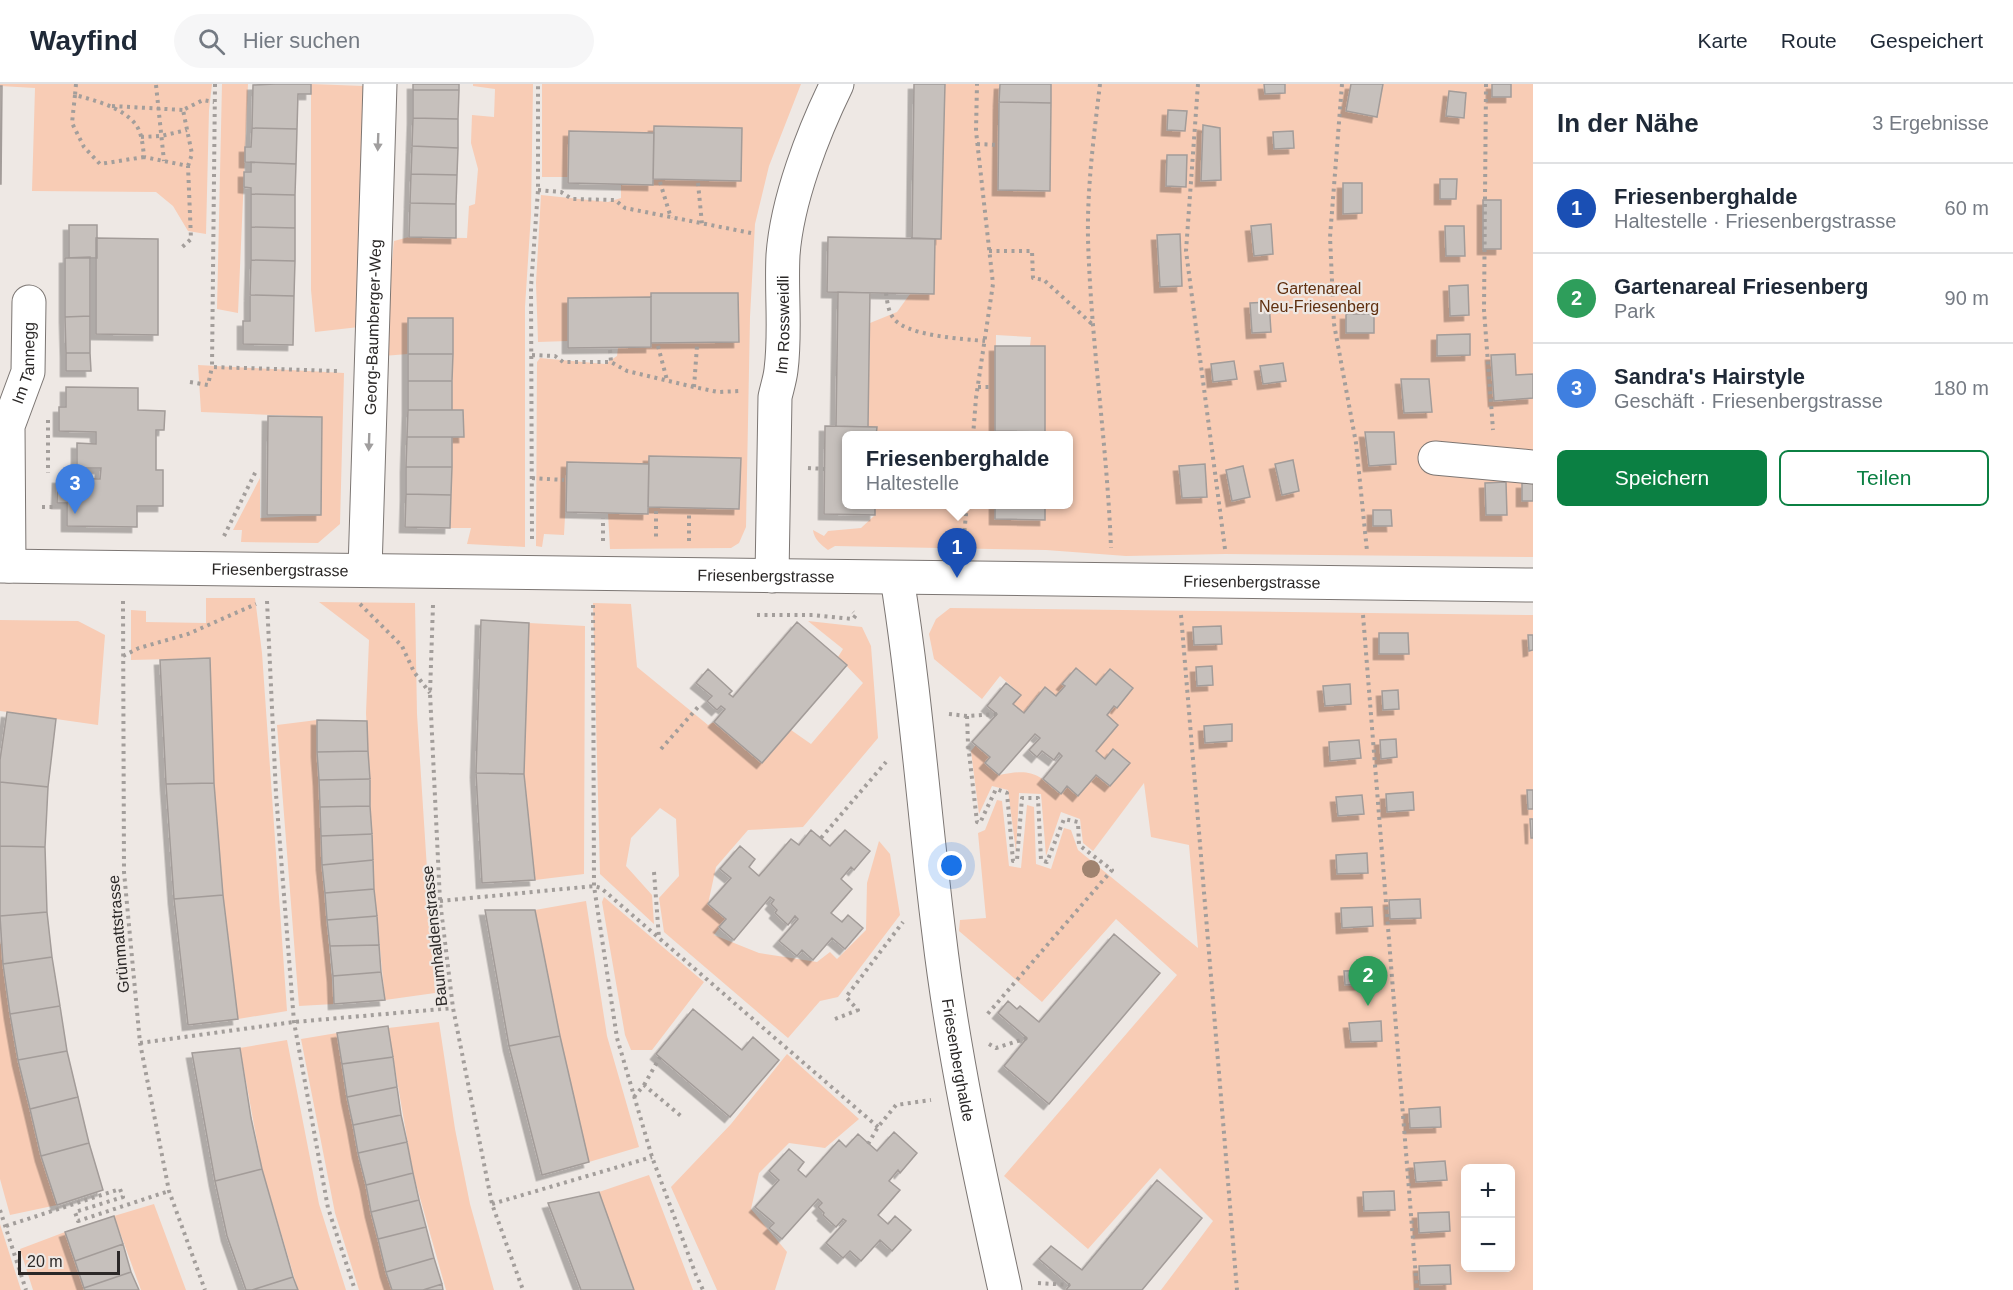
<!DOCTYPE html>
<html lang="de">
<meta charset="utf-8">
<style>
body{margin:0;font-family:Helvetica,sans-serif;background:#f6f6f7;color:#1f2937}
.controls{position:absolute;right:18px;bottom:18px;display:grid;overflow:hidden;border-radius:9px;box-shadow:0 3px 15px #0003}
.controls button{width:54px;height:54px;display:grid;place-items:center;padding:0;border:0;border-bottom:2px solid #e0e1e3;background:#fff;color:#1f2937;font:30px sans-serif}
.scale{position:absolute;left:18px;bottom:15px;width:102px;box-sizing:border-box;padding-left:6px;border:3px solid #2b2827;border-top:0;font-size:16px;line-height:21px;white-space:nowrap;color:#2b2827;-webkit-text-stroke:4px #eee8e4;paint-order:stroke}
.you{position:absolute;left:952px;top:782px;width:21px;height:21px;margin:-15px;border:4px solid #fff;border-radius:50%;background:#1a73e8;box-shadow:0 0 0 9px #1a73e833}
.badge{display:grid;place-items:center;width:39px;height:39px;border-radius:50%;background:#0b8043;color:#fff;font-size:20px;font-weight:700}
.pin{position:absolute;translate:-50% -50px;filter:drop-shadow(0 2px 3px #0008)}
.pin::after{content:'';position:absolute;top:32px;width:21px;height:18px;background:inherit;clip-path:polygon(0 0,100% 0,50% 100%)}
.popup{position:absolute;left:842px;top:347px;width:231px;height:78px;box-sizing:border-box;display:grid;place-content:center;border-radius:9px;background:#fff;filter:drop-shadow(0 2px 4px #0005);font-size:20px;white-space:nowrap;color:#747a83}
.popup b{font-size:22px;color:#1f2937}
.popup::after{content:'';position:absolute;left:50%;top:100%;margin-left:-12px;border:12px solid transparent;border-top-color:#fff}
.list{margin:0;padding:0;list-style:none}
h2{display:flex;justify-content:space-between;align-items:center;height:78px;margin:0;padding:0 24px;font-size:26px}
h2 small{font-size:20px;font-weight:400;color:#747a83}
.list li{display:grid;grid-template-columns:39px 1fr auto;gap:18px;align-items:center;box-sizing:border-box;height:90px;padding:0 24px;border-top:2px solid #e0e1e3}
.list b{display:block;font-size:22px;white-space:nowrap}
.list p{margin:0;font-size:20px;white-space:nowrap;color:#747a83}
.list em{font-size:20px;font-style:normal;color:#747a83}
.actions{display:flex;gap:12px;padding:18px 24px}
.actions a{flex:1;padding:14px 0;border:2px solid #0b8043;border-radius:9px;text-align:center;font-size:21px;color:#0b8043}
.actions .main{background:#0b8043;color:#fff}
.icon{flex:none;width:33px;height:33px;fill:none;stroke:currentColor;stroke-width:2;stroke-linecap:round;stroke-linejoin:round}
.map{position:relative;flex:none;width:1533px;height:1206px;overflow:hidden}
header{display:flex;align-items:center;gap:36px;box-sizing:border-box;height:84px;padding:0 30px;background:#fff;border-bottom:2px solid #e0e1e3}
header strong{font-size:28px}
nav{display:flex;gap:33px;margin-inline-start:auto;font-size:21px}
.search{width:420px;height:54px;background:#f6f6f7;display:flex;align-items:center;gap:15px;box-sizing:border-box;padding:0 21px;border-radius:33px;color:#747a83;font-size:22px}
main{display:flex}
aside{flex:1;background:#fff}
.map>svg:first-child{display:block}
.green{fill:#f8ccb5;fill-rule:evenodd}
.building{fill:#c6c0bc;stroke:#a39c99;stroke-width:1.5;filter:url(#shadow)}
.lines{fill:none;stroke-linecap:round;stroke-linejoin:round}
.minor-casing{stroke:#7c7673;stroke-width:35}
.path{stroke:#a39e9b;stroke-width:4;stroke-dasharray:3 4.5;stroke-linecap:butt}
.minor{stroke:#fff;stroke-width:33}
.tree{fill:#a0836f}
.oneway{fill:#a09e9e}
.labels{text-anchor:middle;stroke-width:4.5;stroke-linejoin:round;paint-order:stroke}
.park-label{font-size:16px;fill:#603010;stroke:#eee8e4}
.street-label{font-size:16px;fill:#2b2827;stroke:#eee8e4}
</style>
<header>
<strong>Wayfind</strong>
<div class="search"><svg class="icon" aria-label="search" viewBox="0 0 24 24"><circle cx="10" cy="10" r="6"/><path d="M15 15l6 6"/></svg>Hier suchen</div>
<nav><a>Karte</a><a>Route</a><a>Gespeichert</a></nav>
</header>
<main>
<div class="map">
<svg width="1533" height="1206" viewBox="0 0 1533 1206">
<defs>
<filter id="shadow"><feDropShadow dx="-5.5" dy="5.5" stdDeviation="0" flood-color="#0004"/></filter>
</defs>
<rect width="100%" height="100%" fill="#eee8e4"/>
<!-- green -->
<path class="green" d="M0,0H212L209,26L206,150L188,147L173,122L156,108L32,107L35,4L0,2Z
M222,0H248L238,229L217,225Z
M311,0L363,2L359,243L315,248L311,206Z
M473,0H533L531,130L525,223V463L467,460L471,444H450L452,353H464L463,327L452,326L453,234H408V270L383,272L394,157L409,153L467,154L469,122L475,120L478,85L471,59L472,31L494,33L495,5L473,2Z
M542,0H801L769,82L755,140L750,233L746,443L739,459L731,464L610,465L608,429L647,430L648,423L739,425L740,374L649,380L568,378L564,451L544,450L542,463L536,462L537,278L540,274L605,280L617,272L618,264L651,263V259L739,258L738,209H651V213L568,214V257L538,258L536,199L541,111L608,118L621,114V101H653V95L741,97L742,44L655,42L654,49L568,93H542Z
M945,0H999L998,106L1049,107L1051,0H1533V473L1225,470L1126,472L1046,466L835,462L828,466C821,461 814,455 813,446L824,452L828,447L861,444L875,431V421H995L996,435L1045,436V421L1068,420V352L1045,351V262H1030L1031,253L996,251L995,351H876V343H868L870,239L897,228L910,210H934L935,155L941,154Z
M198,281L344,289L340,440L318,459L241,458L242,446H233L260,394V434L320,431L322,333L201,328Z
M206,514H255L262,569L287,927L238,935L223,811L214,699L210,574L131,576V526L146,527V538L206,539Z
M319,518L415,519L417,630L435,909L385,916L374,804L366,629L369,556Z
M593,519L631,520L637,583L708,641L714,638L762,679L791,646L811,660L863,599L838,573L843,565L808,537L862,543L871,562L878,654L803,743L748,746L716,783L708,820L726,835L714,851L759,869L817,878L830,868L837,875L866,846L867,799L879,757L890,770L900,831L838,913L820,917L788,954L664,848L659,814L679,792L676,735L660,724L631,754L626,782L652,811L654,840L600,790Z
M950,524L1533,531V1206H1161L1213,1137L1160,1084L1088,1165L1004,1092L1177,891L1116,835L1042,918L959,847L960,836L986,834L978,749L985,746L997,716L1002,717L1009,782L1021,784L1027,721L1034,723L1036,780L1051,785L1064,744L1071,746L1078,766L1198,864L1189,761L1151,753L1144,699L1093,767L1083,759L1080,735L1061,728L1046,772L1041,710L1019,709L1016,768L1008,706L992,702L979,730L971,667L976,661L990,673L985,679L999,691C1031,685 1036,688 1061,710L1067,702L1078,711L1096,691L1110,702L1129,679L1114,665L1105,675L1096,667L1118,641L1107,631L1114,622L1117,623L1133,604L1110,585L1096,601L1076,584L1062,600L1065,602L1056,612L1025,629L1013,620L1021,611L1000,592L982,615L934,575L929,550L936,535ZM1466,1084H1510V1184H1466Z
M0,536L78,537L105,551L98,641L0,627Z
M529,539L585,542L584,790L535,796L524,690Z
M317,636L322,781L334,920L299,922L277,641Z
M604,813L704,898L652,966H631L625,951L602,818Z
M586,817L607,952L639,1063L589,1078L560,952L535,826Z
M0,856L18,976L57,1121L10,1131L0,1095Z
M439,938L455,1045L470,1120L494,1206H446L413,1089L388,944Z
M337,949C352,1036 368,1122 392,1206H359L335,1129L301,955Z
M287,956L319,1120L346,1206H298L262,1085L240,964Z
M787,970L859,1035L825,1064L789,1059L759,1089L751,1125L787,1168L775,1206H717L671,1103L731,1040Z
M649,1091L693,1206H634L599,1108Z
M154,1120L186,1206H141L114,1132Z
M0,1140L21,1206H0Z
M65,1148L86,1206H33L20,1165Z"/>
<!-- building -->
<path class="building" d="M275,0H311V10H298L297,45L252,44L253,1Z
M413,0H459V6H413Z
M914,0H945L941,155L912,154Z
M1000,0H1051V19L999,18Z
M1264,0H1285V9L1265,10Z
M1351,0H1383L1377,33L1346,27Z
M1492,0H1511V13H1492Z
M0,2H2L1,100H0Z
M413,6H459L458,35L413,34Z
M1449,7L1466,9L1464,34L1446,32Z
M999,18L1051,19L1050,107L998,106Z
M1168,26L1187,27L1185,47L1167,46Z
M413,34L458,35V64L412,62Z
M1203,41L1220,44L1221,96L1201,97Z
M654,42L742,44L741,97L653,95Z
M252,44L297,45L296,80L245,78V63H251Z
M569,47L654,49L653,101L568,99Z
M1293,47L1294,64L1274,65L1273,48Z
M412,62L458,64L457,91L411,90Z
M1167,71H1187L1186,103L1166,102Z
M251,78L296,80L295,111L251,110V104L244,103V88H251Z
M411,90L457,91L456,120L410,119Z
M1440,95H1457L1456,115H1440Z
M1343,99H1362V129L1343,130Z
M251,110L295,111V144L251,143Z
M1483,116H1501V165H1483Z
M410,119L456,120V154L409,153Z
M1271,140L1273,170L1254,172L1251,142Z
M69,141H97V174H69Z
M1445,142H1464L1465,172H1446Z
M251,143L295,144V177L251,176Z
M1180,150L1182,202L1160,203L1157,151Z
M828,153L935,155L934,210L827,208Z
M96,154L158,155V251L96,250Z
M90,173V232L65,233V174Z
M251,176L295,177L294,212L250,211Z
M1468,201L1469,231L1450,232L1449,202Z
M838,208L870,209L868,343L836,342Z
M651,209H738L739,258L651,259Z
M250,211L294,212L293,261L243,260V237H250Z
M651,213V263L568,264V214Z
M1269,218L1271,248L1252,249L1250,219Z
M1346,230H1374V249H1346Z
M90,232V269H66L65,233Z
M408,234H453V270H408Z
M1470,250V271L1437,272V251Z
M995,262H1045V348L995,347Z
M66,269H90L91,287H66Z
M408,270H453L452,297H408Z
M1515,270L1516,291L1533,290V314L1494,317L1491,271Z
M1234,277L1237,295L1213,298L1211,280Z
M1283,279L1286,297L1263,300L1260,282Z
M1401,295H1429L1432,328L1404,329Z
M408,297H452V326H408Z
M66,303L138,304V326L165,327L164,346H156V386H163V422H137V443L67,442V419H57L58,394L100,395L101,384H77V359L96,360V348L59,347V323H66Z
M408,326H463L464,353H407Z
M268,332L322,333L321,431H267Z
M825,342L877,343L876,352H846V420H875V431L824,430Z
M995,347L1045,348V352H995Z
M1365,348H1394L1396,380L1369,382Z
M407,353H452V383H406Z
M649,372L741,374L739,425L648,423Z
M1293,376L1299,407L1282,411L1275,380Z
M567,378L649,380L648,430L566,428Z
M1205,380L1207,413L1182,414L1179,382Z
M1243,382L1250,413L1232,417L1226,386Z
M406,383H452L451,411L406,410Z
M1506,398L1507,431H1486L1485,399Z
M1522,399H1533V417H1522Z
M406,410L451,411L450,444L405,443Z
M995,420H1045V436L995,435Z
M1373,426H1391L1392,442H1373Z
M481,536L529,539L524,690L476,689Z
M797,538L847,581L762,679L714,638L725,625L721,622L717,626L707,617L712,612L696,599L708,585L732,607L729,610L733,613Z
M1221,542L1222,560L1194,561L1193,543Z
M1379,549H1408L1409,570H1379Z
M1528,551H1533V566L1529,567Z
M210,574L214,699L166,700L160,576Z
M1212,582L1213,601L1197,602L1196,583Z
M1076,584L1096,601L1110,585L1133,604L1117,624L1114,622L1107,631L1118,641L1096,667L1105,675L1113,665L1130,679L1110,702L1096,691L1078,712L1067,702L1061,710L1043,695L1062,672L1059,669L1054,676L1042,667L1037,673L1029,666L1040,654L1035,650L999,691L985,679L990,673L972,658L997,630L987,622L1006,599L1021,611L1013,620L1024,629L1045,603L1056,612L1065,602L1062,600Z
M1350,600L1351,620L1325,622L1323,602Z
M1398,606L1399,625L1383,626L1382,607Z
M7,628L56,635L48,703L0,698V676Z
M317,636L367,637L368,667L317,668Z
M1232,640V657L1205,659L1204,642Z
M1396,655L1397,673L1381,675L1380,656Z
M1359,656L1361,674L1330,677L1329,658Z
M368,667L370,695L319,696L317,668Z
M476,689L524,690L535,796L482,799Z
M370,695V722L320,723L319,696Z
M0,698L48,703L45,763L0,762Z
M214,699L223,811L174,815L166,700Z
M1527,706H1533V725H1528Z
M1413,708L1414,726L1387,728L1386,710Z
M1362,711L1364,730L1338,732L1336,713Z
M370,722L372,750L321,752L320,723Z
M1530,735H1533V754H1531Z
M811,746L830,762L845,746L870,767L854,786L851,783L841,795L852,805L831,829L842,838L848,831L863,844L845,865L832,854L813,876L802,866L797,872L779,857L798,835L795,832L788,841L775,829L777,826L771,820L774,816L770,813L734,856L719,843L726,835L708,820L731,794L720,785L740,762L755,775L749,783L759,792L791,755L799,761Z
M372,750L373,776L322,781L321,752Z
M0,762L45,763L47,828L0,832Z
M1367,769L1368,789L1337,790L1336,771Z
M373,776L374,805L325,809L322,781Z
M374,805L377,832L327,836L325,809Z
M223,811L238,935L188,941L174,815Z
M1420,815L1421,834L1390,835L1389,816Z
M1372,823L1373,842L1342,844L1341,824Z
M485,826H535L560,952L509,962Z
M47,828L52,873L3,880L0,832Z
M377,832L379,861L330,862L327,836Z
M1114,850L1160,889L1049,1020L1004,982L1027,954L998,929L1008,917L1017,925L1020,922L1039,938Z
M379,861L381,888L333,892L330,862Z
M52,873L60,922L10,930L3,880Z
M1375,886L1376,900L1345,901L1344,887Z
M381,888L385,916L334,920L333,892Z
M60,922L67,967L18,976L10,930Z
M693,925L742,966L753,953L779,976L730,1033L656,970Z
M1381,937L1382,957L1351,958L1349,939Z
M388,942L393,973L342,980L337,949Z
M560,952L589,1078L542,1091L509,962Z
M240,964L251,1034L262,1085L215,1097L192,969Z
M67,967L78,1013L30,1025L18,976Z
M393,973L397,1003L347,1013L342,980Z
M397,1003L401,1031L353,1041L347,1013Z
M78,1013L89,1059L41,1072L30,1025Z
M1440,1023L1441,1043L1410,1044L1409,1025Z
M401,1031L407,1058L358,1069L353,1041Z
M894,1048L917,1069L900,1089L898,1086L889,1097L900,1106L878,1131L888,1140L895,1132L911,1146L892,1167L880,1156L861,1177L850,1167L843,1174L826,1159L846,1137L843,1135L836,1143L823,1131L824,1129L818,1123L822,1119L818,1115L782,1155L769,1144L774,1139L755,1123L779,1096L769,1087L789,1065L804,1078L798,1086L806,1093L839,1056L846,1063L858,1050L877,1067Z
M407,1058L413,1089L366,1101L358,1069Z
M89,1059L103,1106L57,1121L41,1072Z
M1445,1077L1447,1096L1416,1098L1414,1079Z
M262,1085L293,1193L252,1206H246L227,1152L215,1097Z
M413,1089L419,1116L371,1128L366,1101Z
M1157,1096L1202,1134L1142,1206H1066L1070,1201L1039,1175L1051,1162L1082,1186Z
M1394,1107L1395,1126L1364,1127L1363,1108Z
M599,1108L634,1206H581L548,1119Z
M419,1116L426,1143L378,1155L371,1128Z
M1449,1128L1450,1147L1419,1149L1418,1129Z
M114,1132L123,1160L75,1177L65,1148Z
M426,1143L434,1174L386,1188L378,1155Z
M123,1160L131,1188L84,1204L75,1177Z
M434,1174L442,1200L423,1206H392L386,1188Z
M1450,1181L1451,1200L1420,1201L1419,1182Z
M131,1188L139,1206H85L84,1204Z
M293,1193L298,1206H252Z
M442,1200L443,1206H423Z"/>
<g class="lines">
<defs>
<g id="minor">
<path d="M1435,374L1533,383"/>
<path id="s1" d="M0,482L1533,501"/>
<path id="s2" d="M9,482L8,342L28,288L29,218"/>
<path id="s3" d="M365,486L380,0"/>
<path id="s4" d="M772,492L775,313C777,304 780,295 781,286C786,248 781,209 783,171C787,116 813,49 837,0"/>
<path id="s5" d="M897,494C916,612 924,731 939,850C953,969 979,1088 1005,1206"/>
</g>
</defs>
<!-- minor casing -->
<use href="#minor" class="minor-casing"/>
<!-- path -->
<path class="path" d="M76,0L75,11C94,16 124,24 136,41C142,49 143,63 144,73L188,82L191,155L180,165
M215,0L212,283L337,287
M1100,0C1094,51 1087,103 1088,155C1091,258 1107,360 1111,464
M1198,0L1186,167L1225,465
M1342,0L1330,153L1334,240L1356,359L1367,467
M1486,0L1484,226L1493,346
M156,1L164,77
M75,11L72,39L84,63L100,80L144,73
M112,22L183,26
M141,53L161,52L187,46
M977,60L999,61
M188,82L192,70L183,26L203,16L214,18
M660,98L671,134
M698,99L702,140
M538,106L561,108L572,115L615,116L625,124L751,149
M989,167H1032L1033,194L1044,196L1092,240
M886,209C887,216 888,226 892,232C902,252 964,255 985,257
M658,262L667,296
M610,266L611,278
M532,271L555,272L563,278H611L627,287L694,303L718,308L741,307
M190,298L208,301L212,283
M694,303L697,262
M978,303H992
M48,336V389
M973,352L976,314L993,200L976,47L977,0
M808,384L825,385
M532,394L564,396
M42,423H53
M656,427V456
M224,452L256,387
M532,455L531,203L538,106V0
M603,457V434
M689,457V428
M963,462L967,420
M123,517L124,788L140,959L169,1107L205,1206
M267,517L276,710L294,938L328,1124L355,1206
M360,520L402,562L414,588L430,609
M433,521L430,609L440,817L453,924L492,1120L523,1206
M593,521L594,802L617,954L652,1073L696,1191L703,1206
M757,531H813L853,535L856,531L853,528
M1181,531L1237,1206
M1363,531L1417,1206
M123,572L139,564L188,550L256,520
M949,630L967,632L997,630
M967,632L968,660L977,738L980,739L996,705L1007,709L1013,777L1017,776L1022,714H1038L1041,776L1047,778L1064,735L1078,738L1079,761L1112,786L985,933
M661,665L698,623
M821,754L886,678
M654,788L659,854
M440,817L594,802L601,804L878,1043
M835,935L858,926L846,913L903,838
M140,959L294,938L453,924
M989,960L996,964L1027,954
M644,1001L660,973
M634,1013L644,1001L681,1032
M868,1060L878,1043L896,1021L931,1016
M492,1120L652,1073
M0,1126L26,1206
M6,1142L120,1105L123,1113L75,1128L78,1137L169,1107
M1038,1199L1070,1201"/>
<!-- minor -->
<use href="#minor" class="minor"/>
</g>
<!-- trees -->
<circle class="tree" cx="1091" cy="785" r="9"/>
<!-- one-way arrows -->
<defs><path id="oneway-solid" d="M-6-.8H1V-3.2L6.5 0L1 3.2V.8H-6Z" transform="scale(1.5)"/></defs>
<g class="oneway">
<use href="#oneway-solid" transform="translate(378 58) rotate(92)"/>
<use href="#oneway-solid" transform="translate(369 358) rotate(92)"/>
</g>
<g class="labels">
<!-- park labels -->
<g class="park-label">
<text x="1319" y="210">Gartenareal<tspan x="1319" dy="18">Neu-Friesenberg</tspan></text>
</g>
<!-- street labels -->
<g class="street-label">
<text dy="6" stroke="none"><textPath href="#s4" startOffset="252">Im Rossweidli</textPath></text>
<text dy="6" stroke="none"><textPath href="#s3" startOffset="243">Georg-Baumberger-Weg</textPath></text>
<text dy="6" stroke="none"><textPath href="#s2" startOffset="206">Im Tannegg</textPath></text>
<text dy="6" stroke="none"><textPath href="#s1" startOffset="280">Friesenbergstrasse</textPath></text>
<text dy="6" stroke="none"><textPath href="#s1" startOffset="766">Friesenbergstrasse</textPath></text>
<text dy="6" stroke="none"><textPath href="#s1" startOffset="1252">Friesenbergstrasse</textPath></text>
<text transform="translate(118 850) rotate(-95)" y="6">Grünmattstrasse</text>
<text transform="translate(434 852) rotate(-96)" y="6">Baumhaldenstrasse</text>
<text dy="6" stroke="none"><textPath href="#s5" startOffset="486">Friesenberghalde</textPath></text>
</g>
</g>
</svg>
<div class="controls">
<button>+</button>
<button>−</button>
</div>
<div class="scale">20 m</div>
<div class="you"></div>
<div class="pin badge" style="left:957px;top:494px;background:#1a4fb4">1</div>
<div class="popup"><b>Friesenberghalde</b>Haltestelle</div>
<div class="pin badge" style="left:1368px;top:922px;background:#2e9e5b">2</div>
<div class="pin badge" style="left:75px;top:430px;background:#3f7fe0">3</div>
</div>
<aside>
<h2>In der Nähe<small>3 Ergebnisse</small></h2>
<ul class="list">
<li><span class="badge" style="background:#1a4fb4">1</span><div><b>Friesenberghalde</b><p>Haltestelle · Friesenbergstrasse</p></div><em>60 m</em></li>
<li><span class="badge" style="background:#2e9e5b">2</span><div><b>Gartenareal Friesenberg</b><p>Park</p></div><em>90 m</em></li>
<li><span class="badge" style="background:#3f7fe0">3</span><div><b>Sandra's Hairstyle</b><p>Geschäft · Friesenbergstrasse</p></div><em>180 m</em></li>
</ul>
<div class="actions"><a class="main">Speichern</a><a>Teilen</a></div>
</aside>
</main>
